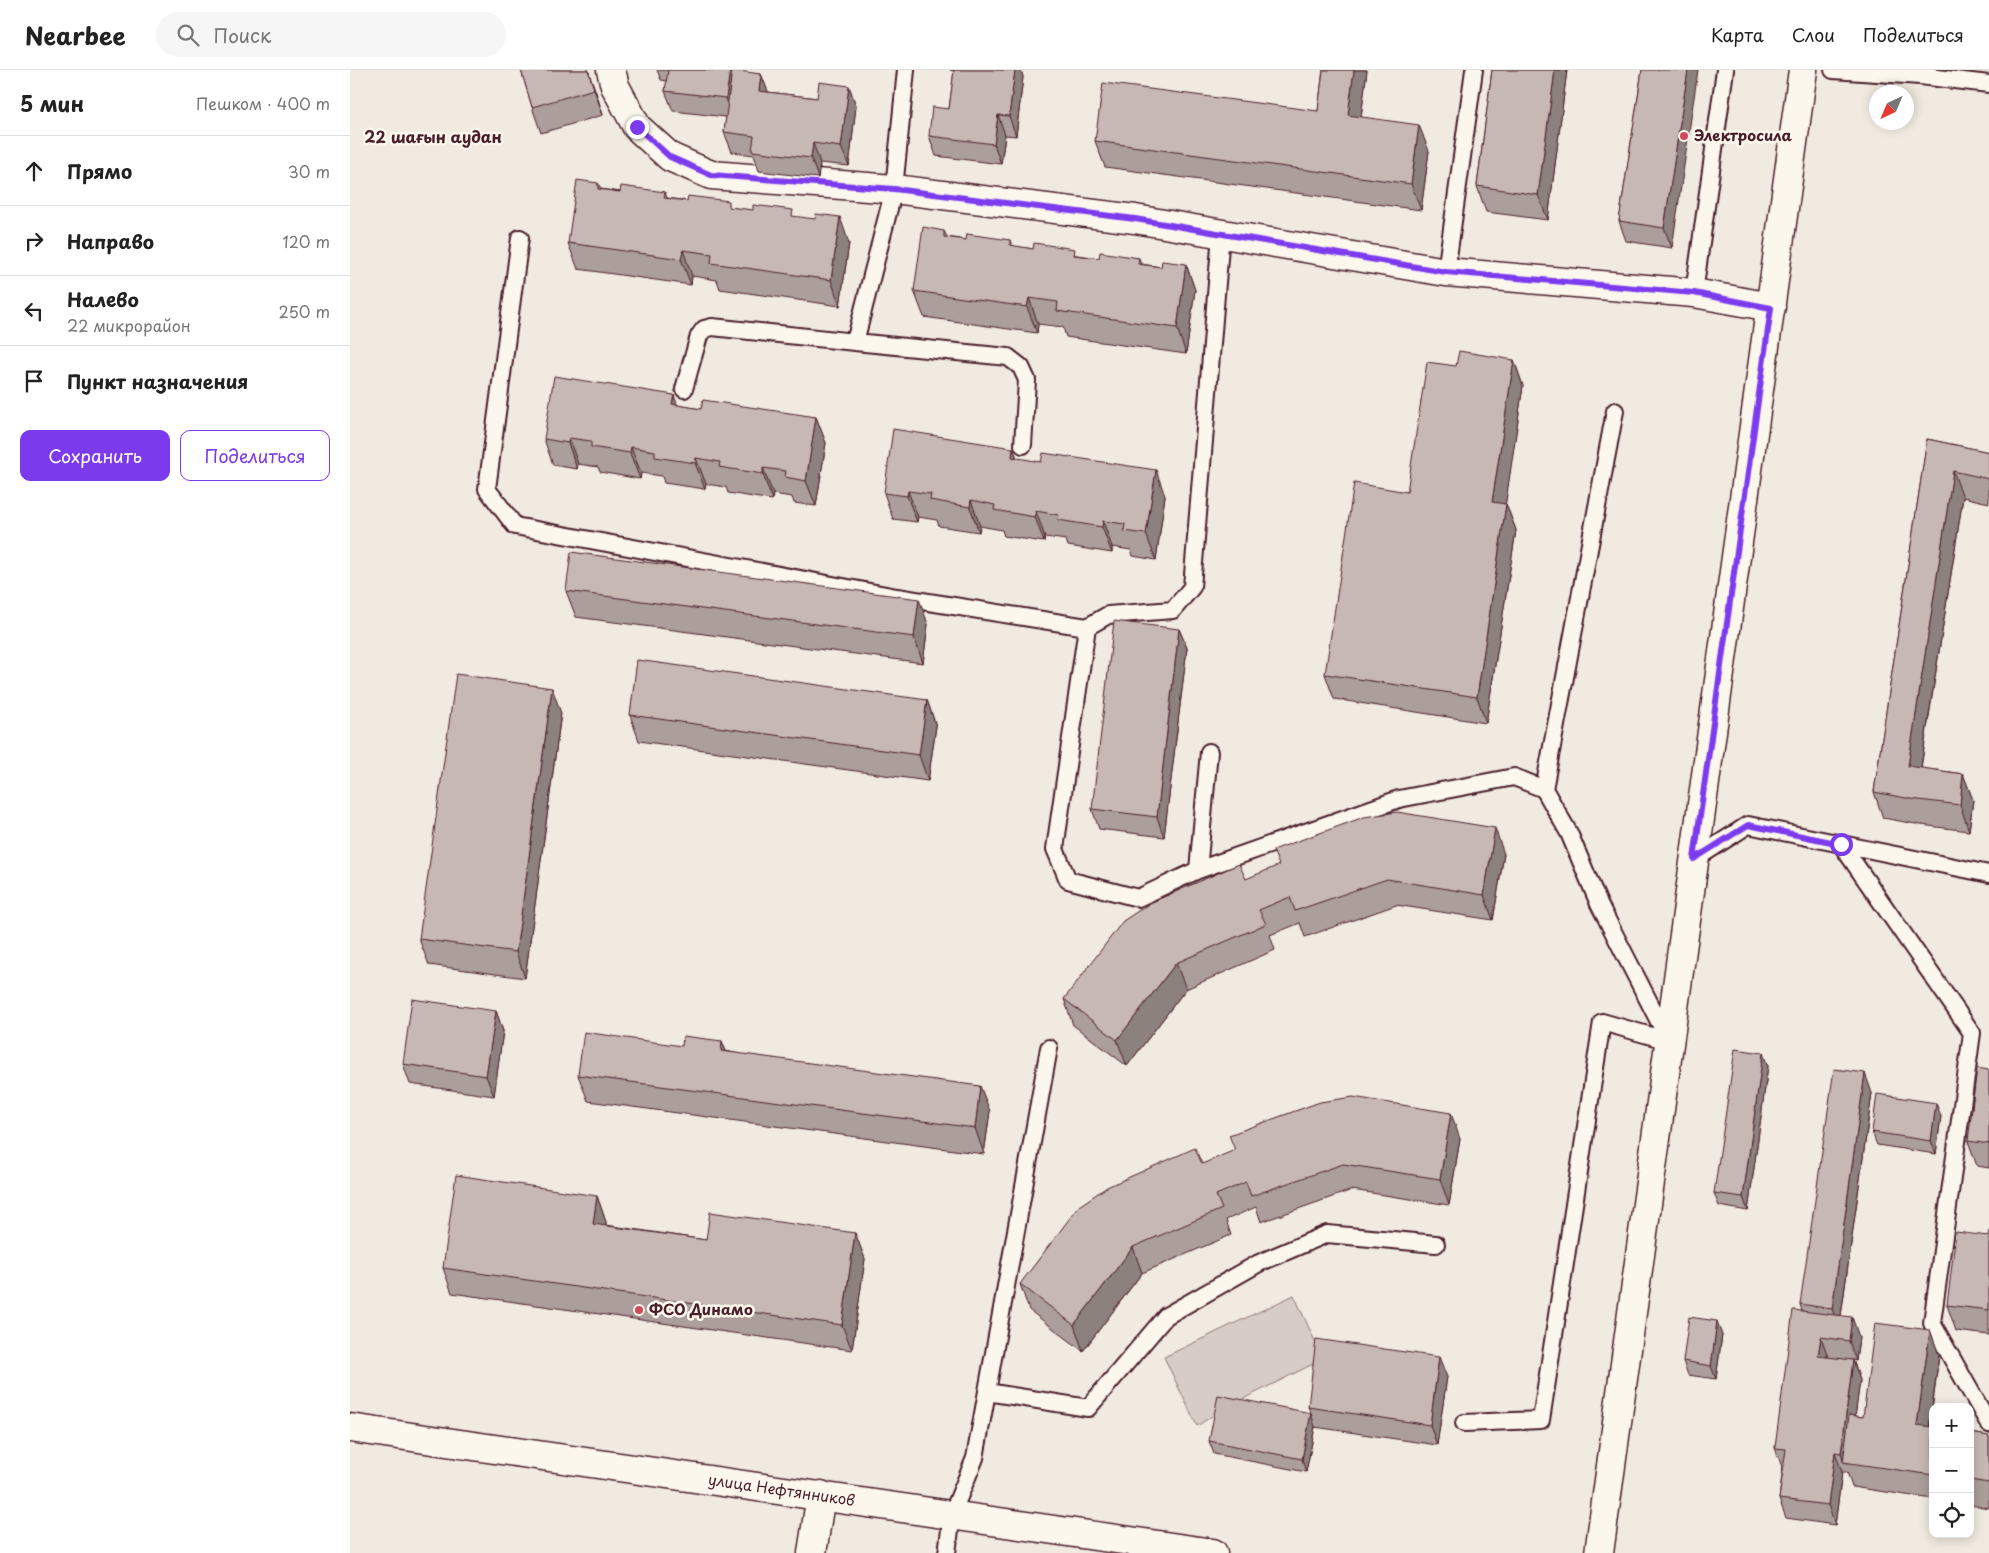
<!DOCTYPE html>
<html lang="ru">
<meta charset="utf-8">
<style>
body{margin:0;font-family:"Playpen Sans",sans-serif;background:#f6f6f6;color:#222}
.controls{position:absolute;right:15px;bottom:15px;display:grid;overflow:hidden;border-radius:10px;box-shadow:0 2px 12px #0003}
.controls button{width:45px;height:45px;display:grid;place-items:center;padding:0;border:0;border-bottom:1px solid #e0e0e0;background:#fff;color:#222;font:25px sans-serif}
.compass{position:absolute;left:1519px;top:15px;width:45px;height:45px;border-radius:50%;background:#fff;box-shadow:0 2px 12px #0003;rotate:224deg}
.stop{position:absolute;width:15px;height:15px;margin:-11px;border:4px solid #7c3aed;border-radius:50%;background:#fff}
.stop.end{background:#7c3aed;border-color:#fff;box-shadow:0 1px 5px #0008}
.list{margin:0;padding:0;list-style:none}
h2{display:flex;justify-content:space-between;align-items:center;height:65px;margin:0;padding:0 20px;font-size:21px}
h2 small{font-size:16px;font-weight:400;color:#767676}
.list li{display:grid;grid-template-columns:32px 1fr auto;gap:15px;align-items:center;box-sizing:border-box;height:70px;padding:0 20px;border-top:1px solid #e0e0e0}
.list b{display:block;font-size:19px;white-space:nowrap}
.list p{margin:0;font-size:16px;white-space:nowrap;color:#767676}
.list em{font-size:16px;font-style:normal;color:#767676}
.actions{display:flex;gap:10px;padding:15px 20px}
.actions a{flex:1;padding:11px 0;border:1px solid #7c3aed;border-radius:10px;text-align:center;font-size:18px;color:#7c3aed}
.actions .main{background:#7c3aed;color:#fff}
.icon{flex:none;width:28px;height:28px;fill:none;stroke:currentColor;stroke-width:2;stroke-linecap:round;stroke-linejoin:round}
.map{position:relative;flex:none;width:1639px;height:1483px;overflow:hidden}
header{display:flex;align-items:center;gap:30px;box-sizing:border-box;height:70px;padding:0 25px;background:#fff;border-bottom:1px solid #e0e0e0}
header strong{font-size:24px}
nav{display:flex;gap:28px;margin-inline-start:auto;font-size:18px}
.search{width:350px;height:45px;background:#f6f6f6;display:flex;align-items:center;gap:12px;box-sizing:border-box;padding:0 18px;border-radius:28px;color:#767676;font-size:19px}
main{display:flex}
aside{flex:1;background:#fff}
.map>svg:first-child{display:block}
.green{fill:#d8ccc6;stroke:#917678}
.lines{fill:none;stroke-linecap:round;stroke-linejoin:round}
.service-casing{stroke:#4a1f2b;stroke-width:20}
.minor-casing{stroke:#4a1f2b;stroke-width:31}
.tertiary-casing{stroke:#4a1f2b;stroke-width:31}
.secondary-casing{stroke:#4a1f2b;stroke-width:31}
.service{stroke:#fbf7ec;stroke-width:16}
.minor{stroke:#fbf7ec;stroke-width:28}
.tertiary{stroke:#fbf7ec;stroke-width:28}
.secondary{stroke:#fbf7ec;stroke-width:28}
.wall{fill:#ac9e9a;stroke:#4a1f2b}
.shaded-wall{fill:#8c817d;stroke:#4a1f2b}
.building{fill:#c8b8b3;stroke:#4a1f2b}
.route{stroke:#7c3aed;stroke-width:6}
.poi-dot{fill:#d1495b;stroke:#fbf7ec;stroke-width:2}
.labels{text-anchor:middle;stroke-width:5;stroke-linejoin:round;paint-order:stroke}
.poi-label{font-size:15px;font-weight:bold;fill:#4a1f2b;stroke:#fbf7ec;text-anchor:start}
.street-label{font-size:15px;fill:#4a1f2b;stroke:#fbf7ec}
.neighbourhood-label{font-size:16px;font-weight:bold;fill:#4a1f2b;stroke:#fbf7ec}
</style>
<header>
<strong>Nearbee</strong>
<div class="search"><svg class="icon" aria-label="search" viewBox="0 0 24 24"><circle cx="10" cy="10" r="6"/><path d="M15 15l6 6"/></svg>Поиск</div>
<nav><a>Карта</a><a>Слои</a><a>Поделиться</a></nav>
</header>
<main>
<aside>
<h2>5 мин<small>Пешком · 400 m</small></h2>
<ul class="list">
<li><svg class="icon" aria-label="ahead" viewBox="0 0 24 24"><path d="M12 20V5M6 11l6-6 6 6"/></svg><div><b>Прямо</b></div><em>30 m</em></li>
<li><svg class="icon" aria-label="right" viewBox="0 0 24 24"><path d="M7 20v-9h11M14 6l5 5-5 5"/></svg><div><b>Направо</b></div><em>120 m</em></li>
<li><svg class="icon" aria-label="left" viewBox="0 0 24 24"><path d="M17 20v-9H6M10 6l-5 5 5 5"/></svg><div><b>Налево</b><p>22 микрорайон</p></div><em>250 m</em></li>
<li><svg class="icon" aria-label="arrive" viewBox="0 0 24 24"><path d="M6 21V4h12l-3 4 3 4H6"/></svg><div><b>Пункт назначения</b></div></li>
</ul>
<div class="actions"><a class="main">Сохранить</a><a>Поделиться</a></div>
</aside>
<div class="map">
<svg width="1639" height="1483" viewBox="0 0 1639 1483">
<rect width="100%" height="100%" fill="#f0eae0"/>
<filter id="ink" filterUnits="userSpaceOnUse"><feTurbulence type="fractalNoise" baseFrequency=".02" numOctaves="2"/><feDisplacementMap in="SourceGraphic" scale="10" xChannelSelector="R" yChannelSelector="G"/><feConvolveMatrix kernelMatrix="1 2 1 2 8 2 1 2 1" color-interpolation-filters="sRGB"/></filter>
<g filter="url(#ink)">
<!-- green -->
<path class="green" d="M944,1225L973,1289L873,1339L847,1356L814,1287Z"/>
<g class="lines">
<defs>
<path id="service" d="M556,0L544,119L505,272L658,287L671,297L677,310L673,375
M1483,0L1570,6L1578,0
M1570,6L1639,14
M871,164L842,517L823,540L758,545L737,557L705,779L718,810L788,828L848,800L1049,729L1164,707L1194,719L1219,763L1249,834L1318,969
M170,168L137,419L165,456L547,527L737,557
M1096,202L1124,0
M1344,223L1375,0
M334,319L349,266L354,259L362,257L505,272
M1194,719L1265,341
M1491,774L1622,963L1582,1253L1639,1354
M1345,789L1398,755L1639,804
M848,800L859,682
M637,1322L738,1338L816,1246L909,1193L977,1164L1086,1174
M1114,1353L1191,1350L1252,952L1319,971
M597,1483L602,1444L625,1388L699,978"/>
<path id="minor" d="M261,0L265,16L287,57L320,87L361,105L544,119L785,149L1096,202L1344,223L1421,237
M462,1483L471,1425"/>
<g id="tertiary">
<path id="s1" d="M0,1358L863,1483"/>
</g>
<path id="secondary" d="M1249,1483L1453,0"/>
</defs>
<!-- service casing -->
<use href="#service" class="service-casing"/>
<!-- minor casing -->
<use href="#minor" class="minor-casing"/>
<!-- tertiary casing -->
<use href="#tertiary" class="tertiary-casing"/>
<!-- secondary casing -->
<use href="#secondary" class="secondary-casing"/>
<!-- service -->
<use href="#service" class="service"/>
<!-- minor -->
<use href="#minor" class="minor"/>
<!-- tertiary -->
<use href="#tertiary" class="tertiary"/>
<!-- secondary -->
<use href="#secondary" class="secondary"/>
</g>
<!-- wall -->
<path class="wall" d="M171,0H239H238L253,45L191,63L182,37Z
M307,0H381L382,4H411L418,22L467,28L499,16L506,36L499,96L470,93L468,108L409,101L404,85L382,82L374,62L376,47L323,41L315,21L317,11L311,10Z
M600,0H671L673,7L666,66L655,65L651,94L586,86L579,66L599,39L604,1Z
M973,0H1017L1011,47L1079,81L1071,140L755,97L745,71L968,41Z
M1142,0H1217L1198,150L1136,142L1127,116Z
M1292,0L1322,178L1276,171L1269,151Z
M248,113L251,119L270,122H315L317,128L446,147L499,173L490,236L370,219L367,210L342,206L341,215L228,199L218,173Z
M594,161L597,167L616,170H660L662,176L749,188H789L791,194L811,197L836,194L845,220L836,284L716,267L713,257L688,254L687,263L574,247L564,221Z
M1164,290L1173,316L1155,434H1156L1166,460L1136,653L984,629L975,604L1057,422L1106,296Z
M327,335L351,339L466,347L476,373L466,436L444,433L442,427L423,424L422,430L378,423L376,417L356,414L355,419L314,413L312,406L291,403L290,409L250,402L248,397L228,394L227,399L203,395L194,369Z
M1577,369L1639,382V433L1613,427L1571,698L1613,704L1623,730L1619,761L1571,755L1533,748L1524,722Z
M663,378L667,388L815,426L806,490L783,486L781,480L762,477V483L718,476L716,470L695,467L694,472L654,466L652,460L630,456L629,462L589,456L587,450L568,447L567,452L543,449L534,423Z
M216,521L578,554L573,593L226,547Z
M829,559L837,578L814,767L749,759L742,739Z
M577,630L586,656L578,711L289,671L280,645Z
M211,643L175,908L79,895L69,869Z
M1154,784L1143,850L1046,835L955,867L950,853L920,865L925,880L836,919L777,996L723,955L714,929L896,809Z
M146,941L153,961L144,1026L60,1014L53,994Z
M372,971L376,981L640,1041L634,1084L238,1031L228,1005L332,976Z
M1418,996L1398,1141L1369,1136L1364,1123Z
M1639,1000V1098L1627,1096L1618,1071Z
M1522,1023L1491,1246L1509,1267L1506,1291L1503,1290L1510,1310L1505,1346L1513,1347L1580,1260L1589,1285L1580,1357H1583V1429L1502,1417L1497,1402H1492L1485,1455L1436,1448L1429,1429L1433,1397H1432L1425,1378L1452,1241L1450,1234Z
M1591,1046L1586,1084L1527,1075L1522,1062Z
M1110,1069L1099,1135L1002,1120L911,1152L906,1137L876,1150L881,1165L792,1203L733,1281L679,1240L670,1214L852,1094Z
M247,1126L256,1152V1155L356,1170L505,1163L515,1189L502,1280L102,1223L93,1198Z
M1639,1161V1265L1606,1261L1597,1235L1638,1166Z
M1372,1265L1366,1309L1338,1305L1333,1291Z
M1097,1307L1087,1375L965,1357L956,1402L864,1384L859,1371L961,1343L958,1337Z
M1620,1363L1639,1366V1438L1620,1435Z"/>
<!-- shaded-wall -->
<path class="shaded-wall" d="M238,0L246,22L253,45L244,19Z
M380,0H381L387,18L383,48L376,28Z
M665,0H671L673,7L666,66L659,46Z
M1004,0H1017L1008,71L998,45Z
M1205,0H1217L1198,150L1188,125Z
M1338,0H1348L1322,178L1314,158Z
M411,4L419,24L409,21Z
M499,16L506,36L499,96L491,77Z
M648,45L655,65L651,94L644,74Z
M1069,55L1079,81L1071,140L1061,114Z
M463,73L470,93L468,108L461,88Z
M490,147L499,173L490,236L481,210Z
M333,180L342,206L341,215L331,189Z
M836,194L845,220L836,284L827,258Z
M679,228L688,254L687,263L677,237Z
M1164,290L1173,316L1152,458L1142,432Z
M324,325L333,351L322,334Z
M466,347L476,373L466,436L456,411Z
M219,368L228,394L227,399L218,373Z
M281,377L291,403L290,409L280,383Z
M663,378L673,404L662,387Z
M346,388L356,414L355,419L345,393Z
M413,398L423,424L422,430L413,404Z
M806,400L815,426L806,490L796,464Z
M1603,401L1613,427L1567,722L1558,696Z
M558,421L568,447L567,452L557,426Z
M621,430L630,456L629,462L620,437Z
M1156,434L1166,460L1136,653L1127,627Z
M686,441L695,467L694,472L685,447Z
M753,451L762,477V483L752,457Z
M569,529L578,554L573,593L564,567Z
M829,559L837,578L814,767L807,747Z
M202,618L211,643L175,908L166,882Z
M577,630L586,656L578,711L569,685Z
M1613,704L1623,730L1619,761L1610,735Z
M1145,758L1154,784L1143,850L1134,825Z
M826,893L836,919L777,996L767,970Z
M146,941L153,961L144,1026L136,1006Z
M372,971L381,997L371,981Z
M1413,983L1418,996L1398,1141L1393,1127Z
M1515,1003L1522,1023L1489,1259L1482,1239Z
M630,1016L640,1041L634,1084L625,1058Z
M1586,1033L1591,1046L1586,1084L1581,1071Z
M1101,1043L1110,1069L1099,1135L1090,1109Z
M247,1126L256,1152L252,1179L243,1154Z
M505,1163L515,1189L502,1280L492,1255Z
M783,1177L792,1203L733,1281L724,1255Z
M1502,1247L1509,1267L1506,1291L1499,1271Z
M1367,1251L1372,1265L1366,1309L1361,1296Z
M1580,1260L1589,1285L1576,1381L1567,1355Z
M1471,1267L1478,1287L1468,1286Z
M1089,1287L1097,1307L1087,1375L1080,1355Z
M1503,1290L1510,1310L1499,1393L1494,1392L1491,1383Z
M961,1343L965,1357L956,1402L952,1389Z
M1485,1382L1492,1402L1485,1455L1478,1435Z"/>
<!-- building -->
<path class="building" d="M171,0H238L244,19L182,37Z
M318,0H380L376,28L315,21Z
M382,0L411,4L409,21L467,28L469,12L499,16L491,77L463,73L461,88L402,81L404,66L374,62Z
M604,0H665L659,46L648,45L644,74L579,66L582,37L599,39Z
M973,0H1004L998,45L1069,55L1061,114L745,71L753,13L968,41Z
M1142,0H1205L1188,125L1127,116Z
M1292,0H1338L1314,158L1269,151Z
M227,110L248,113V119L270,122L271,116L315,122L314,128L337,131L338,126L379,131V137L403,140V135L443,140L442,146L465,149L466,144L490,147L481,210L361,193L362,184L333,180L331,189L218,173Z
M573,157L594,161V167L616,170L617,164L660,170V175L683,179L684,173L725,179L724,185L749,188L750,182L789,188L788,194L811,197L812,191L836,194L827,258L707,241L708,232L679,228L677,237L564,221Z
M1109,281L1164,290L1142,432L1156,434L1127,627L975,604L1004,413L1057,422L1077,292L1106,296Z
M204,306L324,325L322,334L351,339L353,330L466,347L456,411L435,407L436,401L413,398V404L369,397L370,392L346,388L345,393L305,387V381L281,377L280,383L241,377V371L219,368L218,373L194,369Z
M543,359L663,378L662,387L691,392L693,383L806,400L796,464L774,461L775,454L753,451L752,457L708,450L709,445L686,441L685,447L644,440L645,435L621,430L620,437L580,430L581,424L558,421L557,426L534,423Z
M1577,369L1639,382V409L1603,401L1558,696L1613,704L1610,735L1561,729L1524,722Z
M221,482L569,529L564,567L216,521Z
M764,551L829,559L807,747L742,739Z
M287,590L577,630L569,685L280,645Z
M106,604L202,618L166,882L69,869Z
M1047,742L1145,758L1134,825L1037,809L945,841L940,827L909,840L916,854L826,893L767,970L714,929L773,851L800,833L889,794L896,809L929,795L923,780L1014,747Z
M62,929L146,941L136,1006L53,994Z
M234,962L332,976L333,966L372,971L371,981L630,1016L625,1058L228,1005Z
M1385,979L1413,983L1393,1127L1364,1123Z
M1627,998L1639,1000V1074L1618,1071Z
M1484,999L1515,1003L1482,1239L1450,1234Z
M1527,1024L1586,1033L1581,1071L1522,1062Z
M1003,1027L1101,1043L1090,1109L993,1094L901,1126L896,1112L866,1125L872,1139L783,1177L724,1255L670,1214L729,1136L757,1117L845,1078L852,1094L885,1080L879,1065L970,1032Z
M106,1105L247,1126L243,1154L356,1170L360,1142L505,1163L492,1255L93,1198Z
M1639,1161V1240L1597,1235L1606,1162L1638,1166Z
M1443,1240L1502,1247L1499,1271L1471,1267L1468,1286L1503,1290L1491,1383L1485,1382L1478,1435L1429,1429L1436,1379L1425,1378Z
M1339,1247L1367,1251L1361,1296L1333,1291Z
M1525,1253L1580,1260L1567,1355L1583,1357V1405L1493,1392L1499,1345L1513,1347Z
M966,1269L1089,1287L1080,1355L958,1337Z
M868,1325L961,1343L952,1389L859,1371Z
M1620,1363L1639,1366V1413L1620,1410Z"/>
</g>
<g class="lines" filter="url(#ink)">
<!-- route -->
<path class="route" d="M287,57L320,87L361,105L544,119L785,149L1096,202L1344,223L1421,238L1344,789L1398,755L1491,774"/>
</g>
<!-- markers -->
<g class="poi-dot">
<circle cx="1334" cy="66" r="5"/>
<circle cx="289" cy="1240" r="5"/>
</g>
<g class="labels">
<!-- poi labels -->
<g class="poi-label">
<text x="1344" y="71">Электросила</text>
<text x="299" y="1245">ФСО Динамо</text>
</g>
<!-- street labels -->
<g class="street-label">
<text dy="5" stroke="none"><textPath href="#s1" startOffset="436">улица Нефтянников</textPath></text>
</g>
<!-- neighbourhood labels -->
<g class="neighbourhood-label">
<text x="83" y="73">22 шағын аудан</text>
</g>
</g>
</svg>
<div class="controls">
<button>+</button>
<button>−</button>
<button><svg class="icon" aria-label="locate" viewBox="0 0 24 24"><circle cx="12" cy="12" r="6"/><path d="M12 2v4M12 18v4M2 12h4M18 12h4"/></svg></button>
</div>
<svg class="compass" viewBox="-18 -18 36 36"><path d="M0-13l5 13h-10z" fill="#e53935"/><path d="M0 13l5-13h-10z" fill="#767676"/></svg>
<div class="stop" style="left:1491px;top:774px"></div>
<div class="stop end" style="left:287px;top:57px"></div>
</div>
</main>
